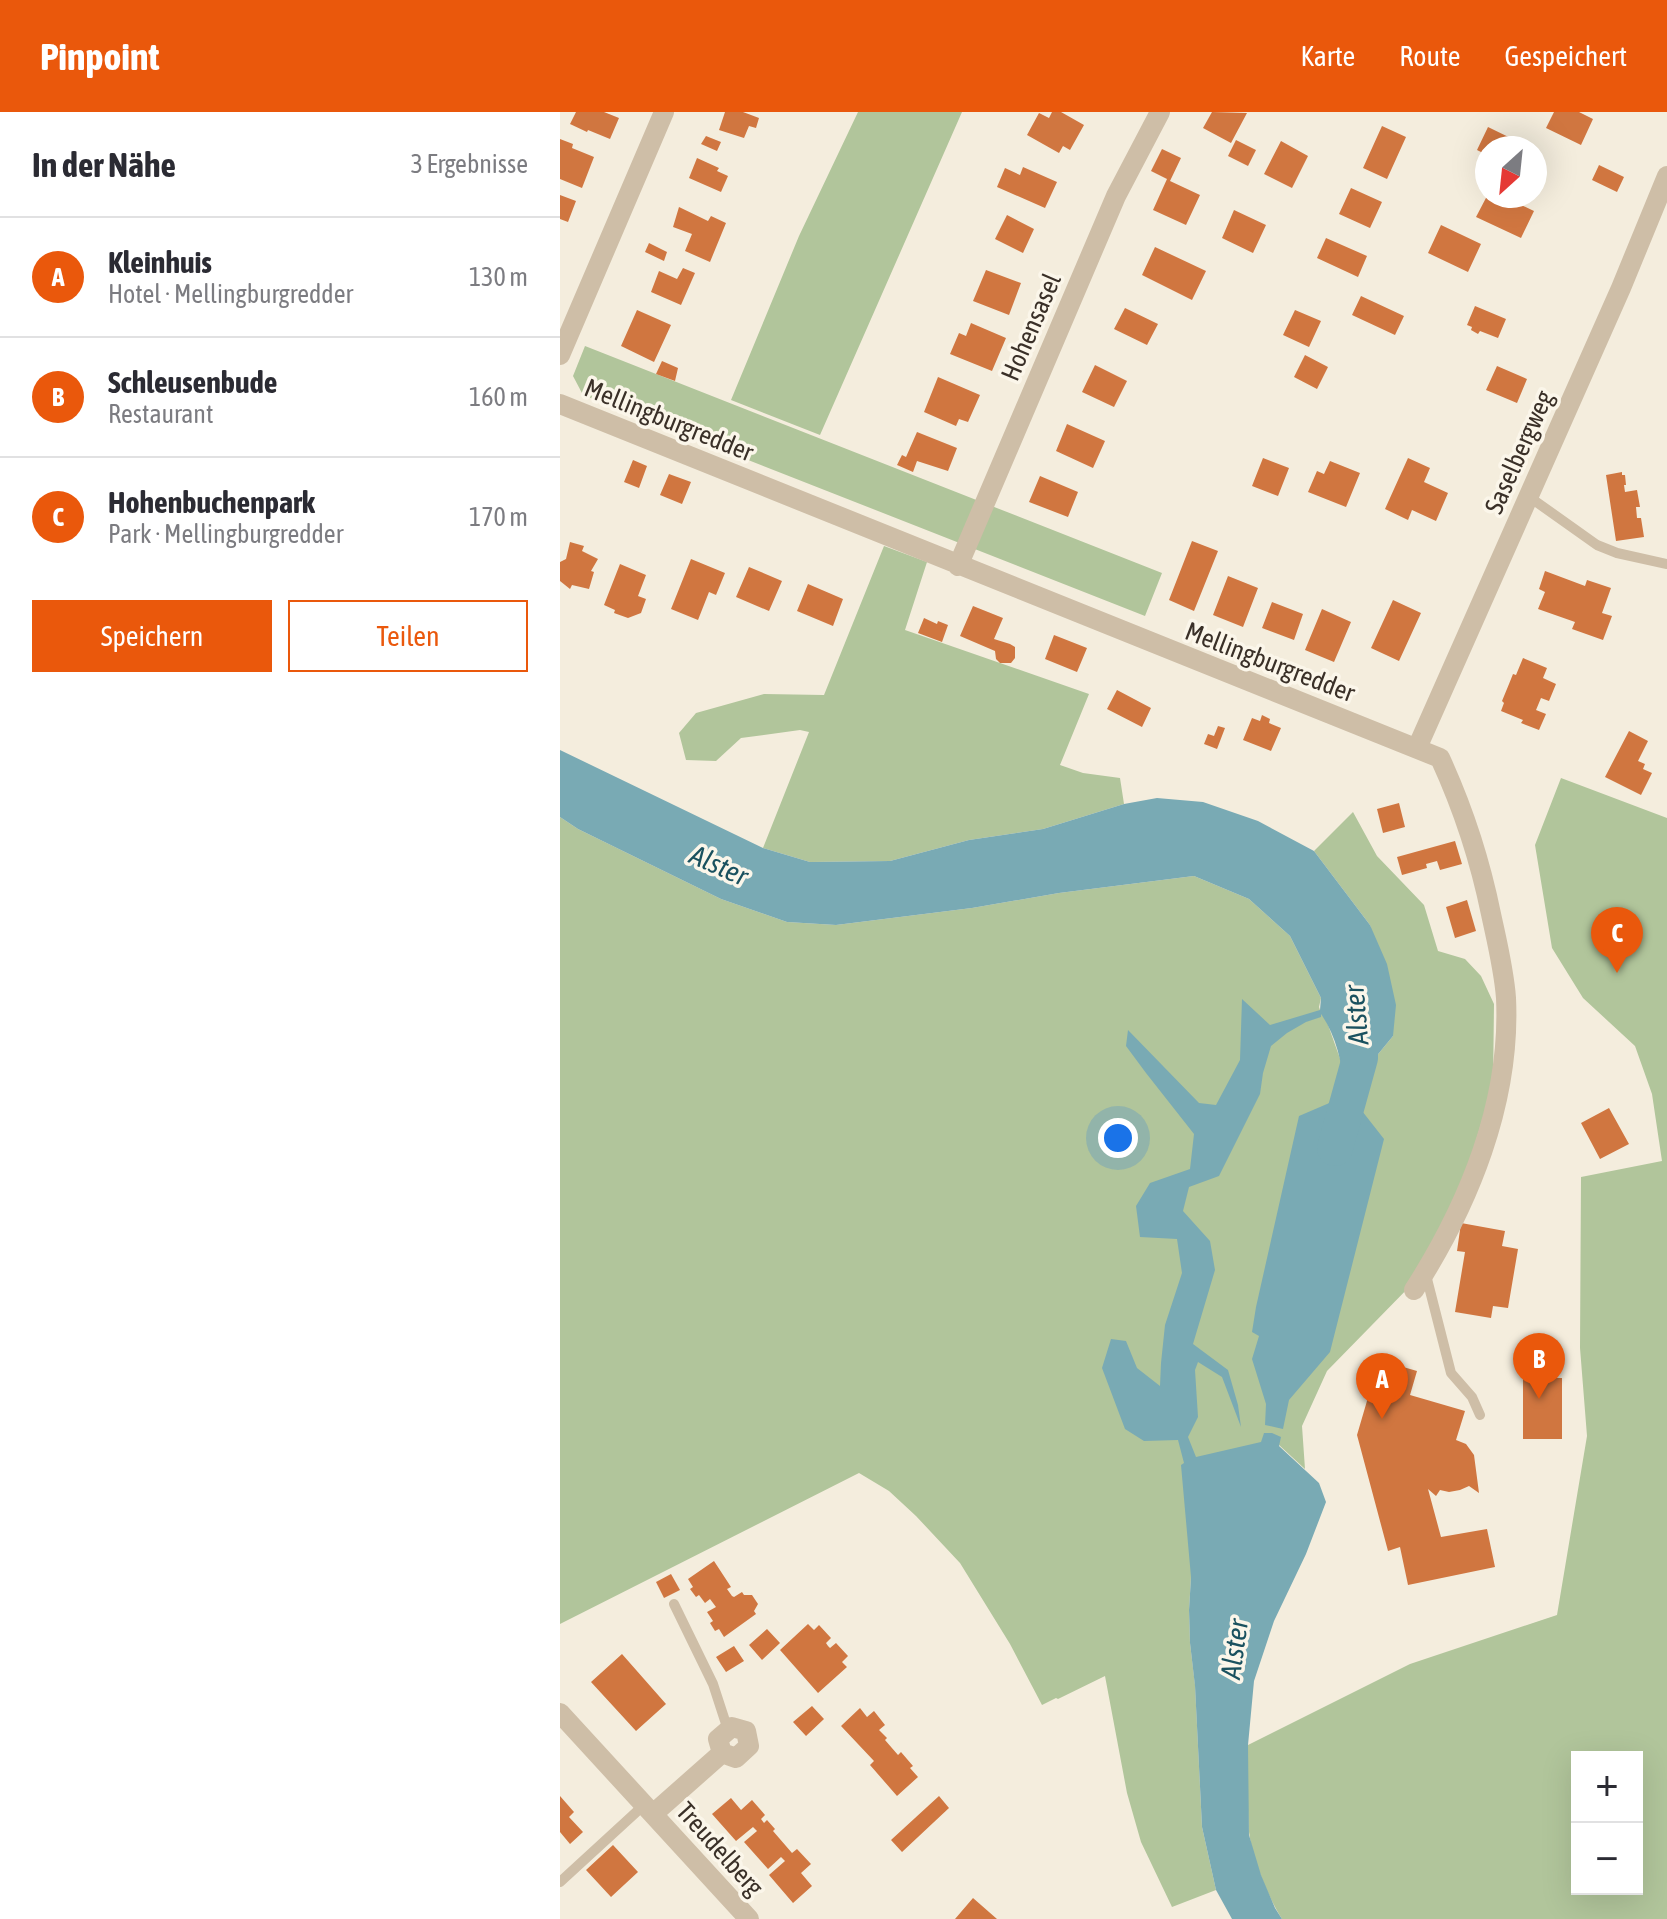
<!DOCTYPE html>
<html lang="de">
<meta charset="utf-8">
<style>
body{margin:0;font-family:"Asap Condensed",sans-serif;background:#f7f7f7;color:#2b2b33}
.controls{position:absolute;right:24px;bottom:24px;display:grid;overflow:hidden;border-radius:0px;box-shadow:0 8px 32px #0002}
.controls button{width:72px;height:72px;display:grid;place-items:center;padding:0;border:0;border-bottom:2px solid #e1e1e2;background:#fff;color:#2b2b33;font:40px sans-serif}
.compass{position:absolute;left:915px;top:24px;width:72px;height:72px;border-radius:50%;background:#fff;box-shadow:0 8px 32px #0002;rotate:207deg}
.you{position:absolute;left:558px;top:1026px;width:28px;height:28px;margin:-20px;border:6px solid #fff;border-radius:50%;background:#1a73e8;box-shadow:0 0 0 12px #1a73e833}
.badge{display:grid;place-items:center;width:52px;height:52px;border-radius:50%;background:#ea580c;color:#fff;font-size:26px;font-weight:700}
.pin{position:absolute;translate:-50% -66px;filter:drop-shadow(0 2px 4px #0008)}
.pin::after{content:'';position:absolute;top:42px;width:28px;height:24px;background:inherit;clip-path:polygon(0 0,100% 0,50% 100%)}
.list{margin:0;padding:0;list-style:none}
h2{display:flex;justify-content:space-between;align-items:center;height:104px;margin:0;padding:0 32px;font-size:34px}
h2 small{font-size:26px;font-weight:400;color:#7c7c81}
.list li{display:grid;grid-template-columns:52px 1fr auto;gap:24px;align-items:center;box-sizing:border-box;height:120px;padding:0 32px;border-top:2px solid #e1e1e2}
.list b{display:block;font-size:30px;white-space:nowrap}
.list p{margin:0;font-size:26px;white-space:nowrap;color:#7c7c81}
.list em{font-size:26px;font-style:normal;color:#7c7c81}
.actions{display:flex;gap:16px;padding:24px 32px}
.actions a{flex:1;padding:18px 0;border:2px solid #ea580c;border-radius:0px;text-align:center;font-size:28px;color:#ea580c}
.actions .main{background:#ea580c;color:#fff}
.map{position:relative;flex:none;width:1107px;height:1807px;overflow:hidden}
header{display:flex;align-items:center;gap:48px;box-sizing:border-box;height:112px;padding:0 40px;background:#ea580c;color:#fff}
header strong{font-size:38px}
nav{display:flex;gap:44px;margin-inline-start:auto;font-size:28px}
main{display:flex}
aside{flex:1;background:#fff}
.map>svg:first-child{display:block}
.green{fill:#b1c59b;fill-rule:evenodd}
.water{fill:#79aab4}
.lines{fill:none;stroke-linecap:round;stroke-linejoin:round}
.river{stroke:#79aab4;stroke-width:36}
.building{fill:#d07640}
.lane{stroke:#cebea7;stroke-width:10}
.street{stroke:#cebea7;stroke-width:20}
.labels{text-anchor:middle;stroke-width:7;stroke-linejoin:round;paint-order:stroke}
.street-label{font-size:26px;fill:#3a3028;stroke:#fbf6ea}
.water-label{font-size:28px;font-style:italic;fill:#1a515f;stroke:#fbf6ea}
</style>
<header>
<strong>Pinpoint</strong>
<nav><a>Karte</a><a>Route</a><a>Gespeichert</a></nav>
</header>
<main>
<aside>
<h2>In der Nähe<small>3 Ergebnisse</small></h2>
<ul class="list">
<li><span class="badge">A</span><div><b>Kleinhuis</b><p>Hotel · Mellingburgredder</p></div><em>130 m</em></li>
<li><span class="badge">B</span><div><b>Schleusenbude</b><p>Restaurant</p></div><em>160 m</em></li>
<li><span class="badge">C</span><div><b>Hohenbuchenpark</b><p>Park · Mellingburgredder</p></div><em>170 m</em></li>
</ul>
<div class="actions"><a class="main">Speichern</a><a>Teilen</a></div>
</aside>
<div class="map">
<svg width="1107" height="1807" viewBox="0 0 1107 1807">
<rect width="100%" height="100%" fill="#f4eddd"/>
<!-- green -->
<path class="green" d="M298,0H402L260,323L171,288L239,124Z
M25,234L602,461L585,504L23,283L13,264Z
M324,434L367,450L345,518L529,582L500,653L523,661L560,666L564,692L483,717L409,728L330,749L250,750L203,736L249,620L240,618L181,626L156,649L126,648L119,621L136,601L204,582L264,583Z
M1001,666L1107,706V1807H722C708,1785 692,1746 689,1720C687,1691 688,1661 688,1633L850,1552L997,1503L1027,1324L1020,1236L1021,1065L1102,1049L1092,982L1075,934L1023,886L992,836L975,733ZM1017,1645H1077V1777H1017Z
M793,700L817,744L864,793L878,839L905,847L921,864L934,892L933,973L903,1071L855,1169L767,1259L742,1314L745,1357L719,1333L631,1465L629,1498L630,1531L635,1573L642,1715L656,1778L612,1795L581,1730L567,1681L545,1564L498,1587L496,1586L482,1593L450,1532L400,1451L356,1404L329,1379L299,1361L0,1512V705L18,717L161,787L227,810L276,813L412,796L499,781L634,764L689,787L730,824L761,886L759,895L761,901L767,910L783,955V975L810,952L833,924L810,813L754,739Z"/>
<!-- water -->
<path class="water" d="M0,638L203,736L250,750L330,749L409,728L483,717L564,692L597,686L643,690L698,709L754,739L810,813L827,852L836,893L833,924L810,952L800,978L783,975C783,951 775,922 761,902V905L746,910L727,921L711,934L703,961L700,982L659,1064L629,1075L623,1099L650,1129L655,1158L633,1232L668,1258L678,1293L681,1315L662,1265L638,1250L635,1258L638,1305L628,1325L636,1345L701,1330L704,1321H712L721,1325L719,1334L759,1371L766,1390L746,1442L714,1509L694,1569L688,1633L689,1723L701,1763L715,1796L722,1807H672L656,1778L642,1715L635,1574L630,1531L629,1498L631,1465L621,1353L624,1351L618,1328L584,1329L565,1317L542,1256L551,1227L566,1229L577,1256L600,1274L601,1251L605,1213L622,1161L617,1127L580,1125L576,1094L590,1071L630,1057L634,1022L586,961L566,934L568,918L639,991L656,993L680,948L682,887L710,913L760,898L761,886L730,824L689,787L634,764L499,781L412,796L276,813L227,810L161,787L18,717L0,705Z
M781,986L795,990L824,1027L770,1240L729,1288L723,1317L705,1313L706,1292L692,1247L699,1224L692,1220L696,1195L739,1004Z"/>
<g class="lines">
<!-- river -->
<path class="river" d="M775,1036L800,946V931"/>
</g>
<!-- building -->
<path class="building" d="M16,0H44L59,6L50,27L28,18L27,20L10,12Z
M165,0H183L199,6L196,16L189,14L184,26L159,18Z
M492,0H501L524,13L510,38L503,34L499,41L467,23L479,1L489,6Z
M652,0L687,1L671,31L643,16Z
M994,0H1019L1033,7L1021,33L986,16Z
M822,14L846,25L827,67L803,56Z
M928,15L971,36H927V43L917,38Z
M146,24L161,30L157,39L141,32Z
M0,27L13,32L12,36L34,45L22,76L0,67Z
M676,28L696,38L688,54L668,44Z
M721,29L748,44L732,76L704,62Z
M602,37L621,46L610,69L640,83L626,113L593,98L607,67L591,59Z
M137,46L159,56L157,59L168,64L161,80L129,66Z
M1039,53L1064,65L1057,80L1032,68Z
M463,55L497,70L485,96L437,75L445,56L460,63Z
M791,76L822,90L810,116L779,102Z
M0,83L16,89L8,110L0,107Z
M927,84H947L946,86L974,99L961,126L916,105Z
M119,95L148,109L151,104L166,111L150,150L125,139L132,122L113,115Z
M674,98L706,113L693,141L662,126Z
M447,103L474,117L463,141L435,127Z
M881,113L921,132L908,160L868,141Z
M766,126L807,144L798,165L757,146Z
M89,131L107,140L104,149L85,140Z
M595,135L646,159L632,188L582,163Z
M123,156L135,161L121,193L91,180L99,159L117,167Z
M426,158L461,171L449,203L413,189Z
M801,184L844,204L835,223L792,203Z
M915,194L946,207L938,226L920,219L918,222L911,218L912,215L907,213Z
M565,196L598,212L587,233L554,217Z
M77,198L111,213L94,250L61,234Z
M735,198L761,209L749,235L723,223Z
M411,211L446,226L432,259L390,242L399,221L406,224Z
M745,243L768,255L757,277L734,265Z
M102,249L118,256L115,269L96,262Z
M535,253L567,269L554,295L522,280Z
M937,254L967,267L957,291L926,278Z
M378,265L420,283L408,310L399,307L396,314L364,300Z
M507,312L545,329L533,356L496,339Z
M357,320L397,336L388,359L357,349L353,360L337,353L342,343L346,345Z
M703,346L729,356L718,384L692,374Z
M848,346L870,356L864,370L888,381L876,409L852,398L848,408L825,397Z
M73,348L87,354L79,376L64,370Z
M770,349L800,361L786,395L748,380L757,359L764,362Z
M1062,360V363H1065L1066,373H1064L1065,380L1077,378L1080,395H1076L1077,406H1081L1084,425L1056,429L1046,363Z
M109,362L131,370L122,392L100,383Z
M480,364L518,380L508,405L469,390Z
M632,429L658,439L634,499L609,488Z
M10,430L24,434L22,439L38,447L31,459L34,460L29,477L12,473L10,477L0,469V450L6,447Z
M131,447L165,461L156,483L149,480L138,508L111,497Z
M60,452L86,463L78,484L86,487L81,501L68,506L54,501L55,498L44,493Z
M189,455L222,469L209,499L176,485Z
M985,459L1025,474L1027,468L1051,476L1042,501L1052,504L1043,528L1012,517L1015,510L978,497L985,480L979,477Z
M668,464L698,476L683,515L653,503Z
M248,472L283,487L273,514L237,499Z
M833,488L861,501L839,549L811,536Z
M712,490L743,502L734,528L702,516Z
M413,494L443,506L434,527L450,532L455,535V546L451,551H440L436,547L435,539L400,524Z
M762,497L791,510L774,550L745,538Z
M364,506L377,512L378,509L388,513L382,530L358,521Z
M494,523L527,536L517,560L485,547Z
M963,546L987,556L983,566L996,572L989,589L981,586L976,598L986,602L979,618L961,611L963,608L941,599L944,591L942,589L949,572L953,562L956,563Z
M557,578L591,596L582,615L547,597Z
M702,603L710,607L709,611L721,616L711,639L683,628L692,606L700,609Z
M658,614L665,616L657,637L644,632L648,622L654,624Z
M1069,619L1088,629L1078,649L1085,652L1083,657L1092,661L1081,683L1045,665Z
M839,691L845,715L823,721L817,697Z
M895,729L902,752L880,758L877,749L866,752L867,756L842,763L837,745Z
M907,788L916,819L895,826L886,795Z
M1049,996L1069,1032L1040,1047L1021,1011Z
M901,1111L945,1119L942,1134L958,1137L948,1196L933,1194L931,1206L895,1200L905,1140L897,1139Z
M819,1248L857,1259L850,1283L905,1299L896,1328L906,1332L914,1343L919,1381L909,1374L900,1378L889,1380L880,1378L876,1384L868,1377L881,1425L927,1417L935,1455L848,1473L840,1435L828,1439L797,1323Z
M963,1266H1002V1327H963Z
M154,1449L171,1475L167,1477L172,1484L174,1485L182,1480L184,1483H192L198,1492L194,1499L196,1502L164,1525L159,1517L155,1519L150,1511L153,1509L147,1500L156,1495L150,1487L145,1491L139,1483L136,1485L130,1477L133,1475L128,1467Z
M111,1462L120,1478L104,1486L96,1470Z
M248,1512L254,1518L259,1513L271,1526L266,1531L268,1534L270,1536L276,1531L288,1544L282,1550L287,1555L258,1581L220,1538Z
M207,1517L220,1531L202,1548L189,1533Z
M174,1534L184,1549L166,1560L156,1545Z
M62,1542L106,1592L76,1619L31,1570Z
M252,1594L264,1607L246,1624L233,1610Z
M300,1596L307,1605L314,1599L325,1613L319,1618L327,1626L325,1628L338,1643L341,1640L353,1654L350,1656L358,1665L337,1684L310,1653L314,1649L281,1614Z
M0,1684L14,1700L9,1705L23,1720L10,1732L0,1720Z
M379,1684L389,1696L342,1740L331,1728Z
M171,1686L181,1698L192,1688L205,1703L201,1707L204,1711L207,1708L215,1717L213,1719L232,1741L237,1737L251,1752L241,1761L252,1774L233,1791L209,1763L225,1749L221,1745L208,1757L184,1730L197,1719L193,1715L176,1729L152,1702Z
M53,1733L78,1760L51,1785L26,1758Z
M413,1786L437,1807H395Z"/>
<g class="lines">
<!-- lane -->
<path class="lane" d="M968,384L1037,433L1057,441L1107,452
M866,1163L891,1261L912,1285L920,1303
M114,1492L153,1572L168,1618
M0,1770L84,1693"/>
<!-- street -->
<path class="street" d="M0,243L104,0
M0,292L880,646C903,696 920,748 931,802C937,830 944,858 946,886C951,990 909,1092 854,1178
M398,454L556,84L600,0
M857,636L1061,176L1107,64
M0,1601L189,1807
M93,1702L162,1641L176,1646L189,1634L186,1619L172,1615L158,1627L162,1641"/>
</g>
<g class="labels">
<!-- street labels -->
<g class="street-label">
<text transform="translate(471 215) rotate(-67)" y="9">Hohensasel</text>
<text transform="translate(109 308) rotate(22)" y="9">Mellingburgredder</text>
<text transform="translate(959 340) rotate(-66)" y="9">Saselbergweg</text>
<text transform="translate(710 550) rotate(21)" y="9">Mellingburgredder</text>
<text transform="translate(160 1737) rotate(48)" y="9">Treudelberg</text>
</g>
<!-- water labels -->
<g class="water-label">
<text transform="translate(159 753) rotate(24)" y="10">Alster</text>
<text transform="translate(796 903) rotate(-95)" y="10">Alster</text>
<text transform="translate(674 1537) rotate(-82)" y="10">Alster</text>
</g>
</g>
</svg>
<div class="controls">
<button>+</button>
<button>−</button>
</div>
<svg class="compass" viewBox="-18 -18 36 36"><path d="M0-13l5 13h-10z" fill="#e53935"/><path d="M0 13l5-13h-10z" fill="#7c7c81"/></svg>
<div class="you"></div>
<div class="pin badge" style="left:822px;top:1307px">A</div>
<div class="pin badge" style="left:979px;top:1287px">B</div>
<div class="pin badge" style="left:1057px;top:861px">C</div>
</div>
</main>
